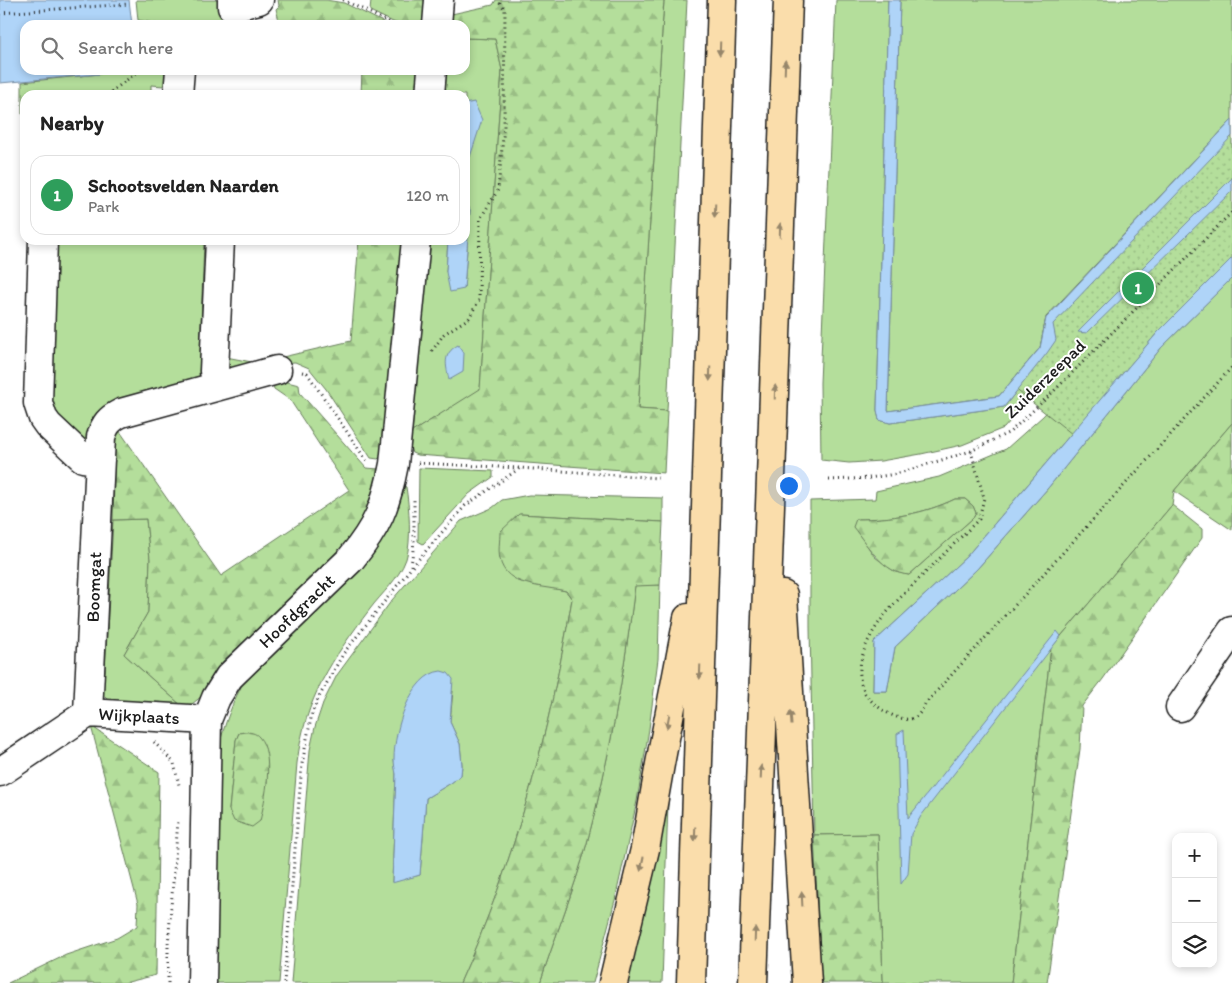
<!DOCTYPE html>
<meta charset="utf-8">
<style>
body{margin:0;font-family:Itim,sans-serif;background:#f2f2f2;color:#222}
.controls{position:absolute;right:15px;bottom:15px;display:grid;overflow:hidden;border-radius:10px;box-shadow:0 2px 8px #0003}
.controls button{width:45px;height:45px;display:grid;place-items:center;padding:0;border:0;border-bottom:1px solid #e0e0e0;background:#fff;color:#222;font:25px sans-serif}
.you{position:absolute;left:788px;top:485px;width:18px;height:18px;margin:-12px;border:4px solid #fff;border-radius:50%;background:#1a73e8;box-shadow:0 0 0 8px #1a73e833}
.badge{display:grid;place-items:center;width:32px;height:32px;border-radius:50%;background:#1a73e8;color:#fff;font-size:16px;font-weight:700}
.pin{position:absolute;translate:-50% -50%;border:2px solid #fff;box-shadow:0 1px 5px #0006}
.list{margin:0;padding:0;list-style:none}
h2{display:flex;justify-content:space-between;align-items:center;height:65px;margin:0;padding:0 20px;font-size:21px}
h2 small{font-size:16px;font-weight:400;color:#767676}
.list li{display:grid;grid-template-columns:32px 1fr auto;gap:15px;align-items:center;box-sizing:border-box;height:80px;margin:0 10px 10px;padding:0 10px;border:1px solid #e0e0e0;border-radius:15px}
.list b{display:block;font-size:19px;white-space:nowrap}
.list p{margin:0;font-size:16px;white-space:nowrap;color:#767676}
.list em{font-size:16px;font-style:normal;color:#767676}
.icon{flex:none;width:28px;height:28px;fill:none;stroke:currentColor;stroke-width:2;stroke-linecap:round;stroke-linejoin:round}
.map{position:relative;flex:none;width:1232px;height:983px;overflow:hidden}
.search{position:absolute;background:#fff;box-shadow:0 2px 8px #0003;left:20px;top:20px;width:450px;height:55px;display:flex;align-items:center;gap:12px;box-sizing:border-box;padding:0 18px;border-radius:15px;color:#767676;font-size:19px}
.panel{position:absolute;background:#fff;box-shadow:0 2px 8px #0003;left:20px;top:90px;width:450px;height:155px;border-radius:15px}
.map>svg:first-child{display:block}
.grass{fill:#b4de9b;stroke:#687d5c;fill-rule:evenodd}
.forest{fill:url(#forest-firs);stroke:#687d5c}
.park{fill:url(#park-dots);stroke:#687d5c}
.water{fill:#afd4f8;stroke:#748aa0}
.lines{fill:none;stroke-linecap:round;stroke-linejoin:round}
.minor-casing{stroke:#1c1c1c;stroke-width:31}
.highway-casing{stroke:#1c1c1c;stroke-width:31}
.path{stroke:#1c1c1c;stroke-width:3;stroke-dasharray:1 4;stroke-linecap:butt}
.minor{stroke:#fff;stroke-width:28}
.highway{stroke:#faddab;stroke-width:28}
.oneway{fill:#96866b}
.labels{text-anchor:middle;stroke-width:4;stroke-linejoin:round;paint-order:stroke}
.street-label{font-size:18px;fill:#1c1c1c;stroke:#fff}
</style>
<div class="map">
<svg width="1232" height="983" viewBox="0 0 1232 983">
<defs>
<pattern id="forest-firs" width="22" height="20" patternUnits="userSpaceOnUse" patternTransform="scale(1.25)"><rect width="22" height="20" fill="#b4de9b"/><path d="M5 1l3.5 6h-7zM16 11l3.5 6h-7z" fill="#9abe85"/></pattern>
<pattern id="park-dots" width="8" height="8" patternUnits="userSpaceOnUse" patternTransform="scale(1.25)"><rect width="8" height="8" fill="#b4de9b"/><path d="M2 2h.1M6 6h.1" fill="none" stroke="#9abe85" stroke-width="1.8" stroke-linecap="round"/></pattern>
</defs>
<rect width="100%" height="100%" fill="#fff"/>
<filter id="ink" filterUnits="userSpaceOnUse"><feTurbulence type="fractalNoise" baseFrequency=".02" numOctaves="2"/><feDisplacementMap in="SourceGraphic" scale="10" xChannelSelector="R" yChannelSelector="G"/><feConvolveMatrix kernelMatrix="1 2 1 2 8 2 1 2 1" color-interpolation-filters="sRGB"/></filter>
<g filter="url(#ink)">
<!-- grass -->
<path class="grass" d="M136,0H224V21L237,17L243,20L244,25H164L138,20Z
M664,0H687L667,411L638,409Z
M836,0H888L877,410L879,420L890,423L1004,407L1047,353L1087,333L1004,428L962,445L921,454L881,461L849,463L821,460L820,383Z
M900,0H1232V120L1046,317L1040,348L999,396L888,411Z
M465,38L495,39L502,70L480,390L412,432L428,240H448L446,272L464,289L470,210L465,200V151L470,156L474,103L465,104V95H441L443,70H465Z
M106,70H169V82L164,86L151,85V95H25V114H22V82L100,74Z
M52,240H204L199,382L83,442L77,441L46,401Z
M1232,258L1158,332L966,557L874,642L873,691H887L895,647L977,569L1048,488L1161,348L1232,278V423L1174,491L1172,505L1051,648L1011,983H883L878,834L814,835L810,627V501L875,499L876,491L939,477L1006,449L1043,416L1081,375ZM955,499H965L973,506L976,513L973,518L909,575L895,572L875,557L854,527L857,519C891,519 924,514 955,499Z
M419,468L493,471V477L469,494L423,544L418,541Z
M404,486L406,487C409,506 412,541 406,559C399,579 382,593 370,609C332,659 305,698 297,763L279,983H209L218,750C225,723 232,702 246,678L365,562C384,539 398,516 404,486ZM245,732C271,736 267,764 267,785L229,810L236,740L239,733Z
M529,495L663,498V522L520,514L517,581L566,591L572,599C550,730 515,862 460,983H291L310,750L315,727L323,703L337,675L392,600L425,562L461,521L492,508L502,500ZM453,691L450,722L460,744L462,765L461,775L451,783L426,798L420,875L392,882L396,774L394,759Z
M146,519L150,559L148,612L124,654L182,706L114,703L103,696L99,691L97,672H105L113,520Z
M635,585H660L658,659L649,729L637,801L615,900L593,983H540C555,936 574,890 587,843C610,758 624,672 635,585Z
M668,803L662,983H623Z"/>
<!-- forest -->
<path class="forest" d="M278,0H326L344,3L389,25H278L280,24L276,9L279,6Z
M371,0H427L425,25L395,23L370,11Z
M496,0H664L638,409L667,411L664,473L417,455L412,453L410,447L412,432L480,389L502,70L495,39L465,38V25H447V15L493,5Z
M362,70H421L418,95H361Z
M359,240H404L381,456L378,459L371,458L326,389L309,368L295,362L275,363L228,374L226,357L257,363L351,341Z
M272,381L287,382L299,385L300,393L366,468L379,469C375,499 362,527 342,550L223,661L202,696L192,704L182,706L124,654L148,612L150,559L146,519L113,520L115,440L119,430L221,576L349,490L290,400L274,389Z
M1232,423V530L1174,491Z
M955,499H965L973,506L976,513L973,518L909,575C883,573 868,546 853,527L856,519C891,519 924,514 955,499Z
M1172,505L1202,529V538L1103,679L1082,706L1080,749L1047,983H1011L1051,648Z
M519,514L663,522L660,585L635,586C624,672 610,758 587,843C574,890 555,936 540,983H460C515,862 550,730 572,599L566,591C544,586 505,587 500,559C498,551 500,540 500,532Z
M91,726L159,772L156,975L124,983H8L66,955L117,938L137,926L138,904Z
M245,732C250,732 256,733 259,737C275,754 265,800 260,821L252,827L234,821L229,810L236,740L239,733Z
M878,834L883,983H821L814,835Z"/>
<!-- park -->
<path class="park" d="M1232,120V258L1158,332L1072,434L1009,384L1040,348L1046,318Z"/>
<!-- water -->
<path class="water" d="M0,0H129L132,25H25V70H106L100,74L0,83Z
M888,0H900L888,411L999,396L1040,348L1046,318L1232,120V136L1053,324L1056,340L1047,353L1004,407L890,423L879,420L877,410Z
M474,102L482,120L470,157L465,151V104Z
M1232,178V191L1087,333L1078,332Z
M465,200L470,210L464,289L450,292L446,272L448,240H465Z
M1232,258V278L1161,348L1048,488L977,569L895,647L887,691H873L874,642L966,557L1158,332Z
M458,345L464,353L463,372L449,380C446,365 442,354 458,345Z
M1057,631L1061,636L921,816L911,834L908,874L901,884L897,734L904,730L908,818Z
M441,671L448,673L453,679L450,722L460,744L462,765L461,775L451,783L426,798L420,875L392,883L396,774C395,769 394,764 394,759C394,731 410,674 441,671Z"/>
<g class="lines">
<defs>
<path id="minor" d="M232,0V7L259,0
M437,25L439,0
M178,95L180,70
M430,95L432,70
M43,240L38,403L43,418L48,425L83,458L100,460
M217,386L214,371L220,240
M1180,707L1232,631
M88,713L101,437C105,424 109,419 121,413L277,370
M0,772L88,713L207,720
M202,983L207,720L216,698L229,677L350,560C378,526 386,506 394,464L416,240"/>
<path id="highway" d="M783,595L807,983
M613,983L645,849L660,764L688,618
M691,983L722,0
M753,983L788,0"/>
</defs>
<!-- minor casing -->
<use href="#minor" class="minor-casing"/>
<!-- highway casing -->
<use href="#highway" class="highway-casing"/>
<!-- path -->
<path class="path" d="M343,0L395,25
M0,13L129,4
M107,95L140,70
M432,351L444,334L469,318L479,300L480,219L498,190L504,127L505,9L498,0
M302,372L307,373L368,463
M971,451L984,498L979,519C961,537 943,555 925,573C901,597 872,622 862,657C859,667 859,680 863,690C869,703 895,721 910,719C918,718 922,710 925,704L1232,367
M418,463L519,468
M829,480L869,478L896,474L971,451L1010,432L1053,392L1232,212
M411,566L414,542V497
M154,742L174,763L179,785
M168,983V945L178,821
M284,983L302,764L312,713L319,697L343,654L411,568L465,506L520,468L658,478"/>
<!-- minor -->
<use href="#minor" class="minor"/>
<!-- highway -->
<use href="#highway" class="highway"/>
</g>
<!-- one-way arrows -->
<defs><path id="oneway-solid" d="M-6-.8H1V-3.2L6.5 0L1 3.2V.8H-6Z" transform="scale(1.25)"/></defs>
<g class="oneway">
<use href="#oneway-solid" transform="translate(720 49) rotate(92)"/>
<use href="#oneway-solid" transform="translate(785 67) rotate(-88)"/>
<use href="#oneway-solid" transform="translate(715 211) rotate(92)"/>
<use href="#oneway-solid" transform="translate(780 230) rotate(-88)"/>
<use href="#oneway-solid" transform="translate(710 374) rotate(92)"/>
<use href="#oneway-solid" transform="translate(775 392) rotate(-88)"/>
<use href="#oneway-solid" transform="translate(700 672) rotate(92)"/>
<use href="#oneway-solid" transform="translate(791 718) rotate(-94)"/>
<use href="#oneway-solid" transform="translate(668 721) rotate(101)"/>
<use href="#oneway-solid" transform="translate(761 772) rotate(-88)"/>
<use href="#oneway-solid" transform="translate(695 834) rotate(92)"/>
<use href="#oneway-solid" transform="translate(642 864) rotate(102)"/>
<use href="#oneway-solid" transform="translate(802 899) rotate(-93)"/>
<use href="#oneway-solid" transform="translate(755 934) rotate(-88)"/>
</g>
</g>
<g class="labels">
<!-- street labels -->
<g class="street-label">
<text transform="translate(1045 379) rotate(-44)" y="6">Zuiderzeepad</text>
<text transform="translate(94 587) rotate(-88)" y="6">Boomgat</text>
<text transform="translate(297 611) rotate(-44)" y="6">Hoofdgracht</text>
<text transform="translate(139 716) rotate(3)" y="6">Wijkplaats</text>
</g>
</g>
</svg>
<div class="controls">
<button>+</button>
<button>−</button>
<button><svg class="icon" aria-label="layers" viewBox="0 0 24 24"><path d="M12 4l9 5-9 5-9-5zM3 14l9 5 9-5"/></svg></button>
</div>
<div class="you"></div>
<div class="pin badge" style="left:1138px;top:288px;background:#2e9e5b">1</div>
<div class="search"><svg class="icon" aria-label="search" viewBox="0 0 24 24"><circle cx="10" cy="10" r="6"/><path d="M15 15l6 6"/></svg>Search here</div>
<section class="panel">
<h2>Nearby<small></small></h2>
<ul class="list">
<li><span class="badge" style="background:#2e9e5b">1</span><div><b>Schootsvelden Naarden</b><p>Park</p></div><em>120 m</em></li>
</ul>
</section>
</div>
